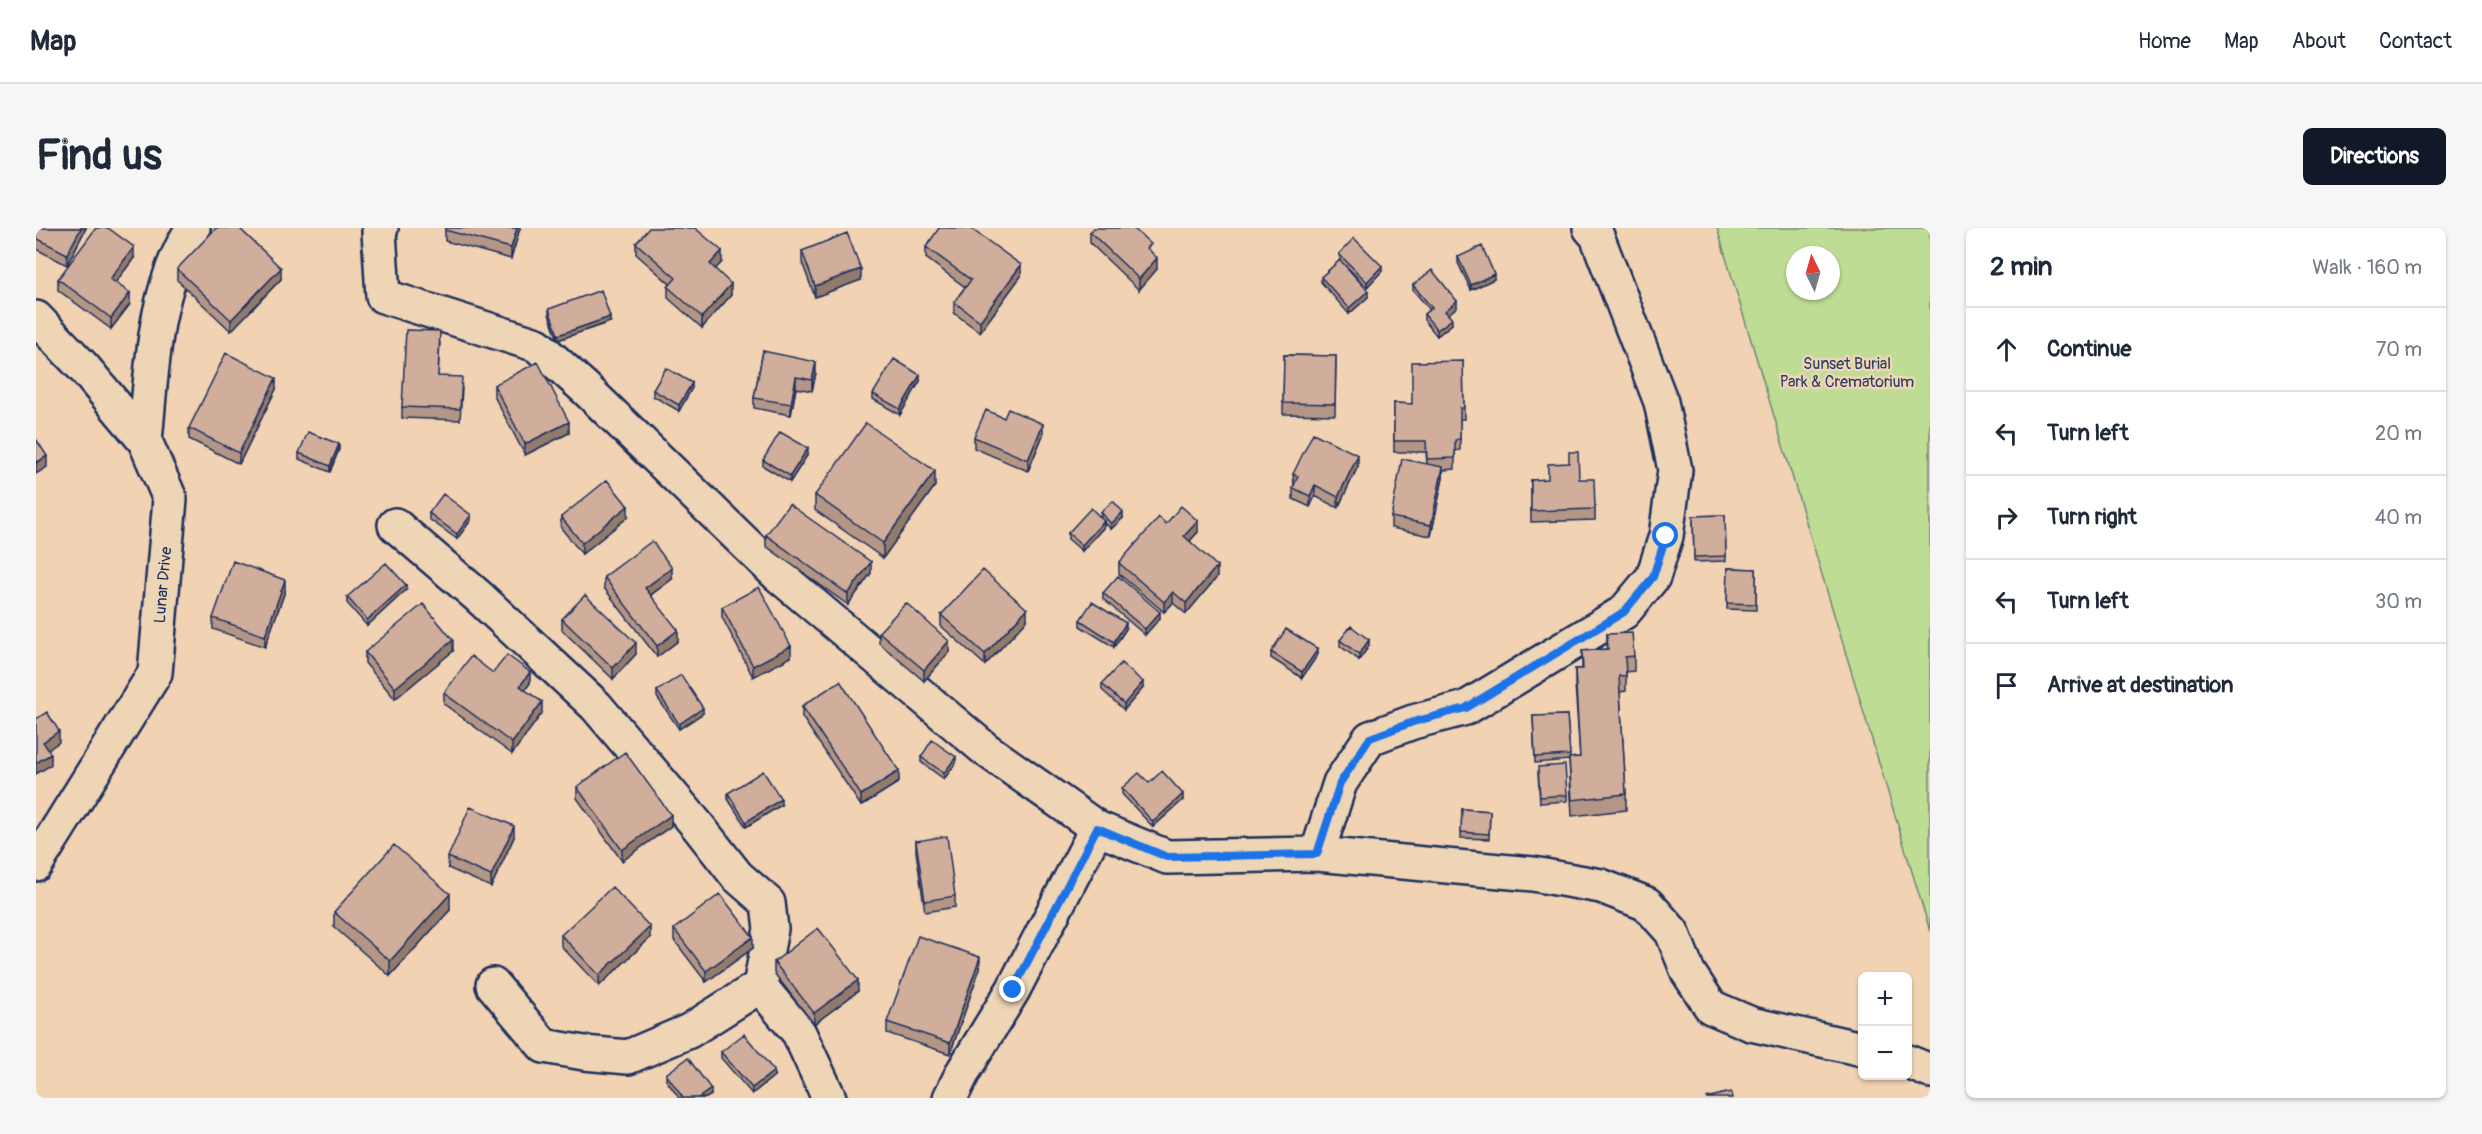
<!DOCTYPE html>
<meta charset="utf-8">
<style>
body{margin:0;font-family:Pangolin,sans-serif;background:#f6f6f7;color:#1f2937}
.controls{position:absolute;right:18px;bottom:18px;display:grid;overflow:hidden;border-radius:9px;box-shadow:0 2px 4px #0004}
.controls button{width:54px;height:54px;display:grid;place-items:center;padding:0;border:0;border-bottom:2px solid #e0e1e3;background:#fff;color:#1f2937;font:30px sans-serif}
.compass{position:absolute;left:1750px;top:18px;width:54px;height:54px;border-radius:50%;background:#fff;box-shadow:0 2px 4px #0004;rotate:355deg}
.stop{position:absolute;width:18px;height:18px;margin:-14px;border:4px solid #1a73e8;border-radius:50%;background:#fff}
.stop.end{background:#1a73e8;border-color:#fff;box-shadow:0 2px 6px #0008}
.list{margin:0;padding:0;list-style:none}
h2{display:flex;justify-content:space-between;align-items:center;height:78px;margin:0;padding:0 24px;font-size:26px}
h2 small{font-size:20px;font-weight:400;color:#747a83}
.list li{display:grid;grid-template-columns:39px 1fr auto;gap:18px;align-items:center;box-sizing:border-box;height:84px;padding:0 24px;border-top:2px solid #e0e1e3}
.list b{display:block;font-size:22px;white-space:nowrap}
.list em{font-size:20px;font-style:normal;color:#747a83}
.icon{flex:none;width:33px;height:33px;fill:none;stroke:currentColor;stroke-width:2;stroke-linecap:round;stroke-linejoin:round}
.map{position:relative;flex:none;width:1894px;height:870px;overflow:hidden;border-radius:9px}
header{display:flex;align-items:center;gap:36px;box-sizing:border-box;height:84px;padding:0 30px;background:#fff;border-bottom:2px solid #e0e1e3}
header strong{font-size:28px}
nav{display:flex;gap:33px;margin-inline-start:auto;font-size:21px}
.intro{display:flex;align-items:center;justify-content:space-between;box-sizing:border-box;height:144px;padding:0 36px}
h1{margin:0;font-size:42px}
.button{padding:15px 27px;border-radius:9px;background:#111827;color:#fff;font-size:21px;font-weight:700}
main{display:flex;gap:36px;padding:0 36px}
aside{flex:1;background:#fff;border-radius:9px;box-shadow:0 2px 4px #0004}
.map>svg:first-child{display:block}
.green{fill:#bedc94;stroke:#6c8679;stroke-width:1.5;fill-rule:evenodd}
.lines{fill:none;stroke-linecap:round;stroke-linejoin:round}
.minor-casing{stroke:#1b2f5e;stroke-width:38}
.minor{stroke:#eed5b6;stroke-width:33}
.wall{fill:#b49686;stroke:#1b2f5e;stroke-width:1.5}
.shaded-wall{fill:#927a6d;stroke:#1b2f5e;stroke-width:1.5}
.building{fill:#d1ae9c;stroke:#1b2f5e;stroke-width:1.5}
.route{stroke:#1a73e8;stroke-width:8}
.labels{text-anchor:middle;stroke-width:5;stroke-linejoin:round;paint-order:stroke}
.park-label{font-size:16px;fill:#2b4063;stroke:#eed5b6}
.street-label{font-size:16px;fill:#1b2f5e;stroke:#eed5b6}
</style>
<header>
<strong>Map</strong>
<nav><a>Home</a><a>Map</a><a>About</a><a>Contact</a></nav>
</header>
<div class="intro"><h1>Find us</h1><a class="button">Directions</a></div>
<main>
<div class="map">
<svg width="1894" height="870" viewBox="0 0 1894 870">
<rect width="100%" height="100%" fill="#f1d2b2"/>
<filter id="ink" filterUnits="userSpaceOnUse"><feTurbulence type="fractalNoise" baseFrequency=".0167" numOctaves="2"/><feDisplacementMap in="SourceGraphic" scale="12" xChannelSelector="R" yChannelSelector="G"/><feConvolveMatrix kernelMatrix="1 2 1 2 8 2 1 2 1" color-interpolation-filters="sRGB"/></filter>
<g filter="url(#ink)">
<!-- green -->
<path class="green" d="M1681,0H1894V703ZM1759,27H1795V63H1759Z"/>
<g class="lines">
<defs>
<path id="minor" d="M345,0L343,3L347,68L501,117L550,161L741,346L949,521L1061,600L1131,629L1281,626L1497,646L1565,658L1611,676L1636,704L1652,744L1675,779L1715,796L1826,821
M0,90L48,140L109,213L134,271L119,445L0,636
M109,213C116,141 117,62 157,0
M359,297L443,369L560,478L661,597L701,648L732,675L735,701L724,758L763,805L793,870
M1281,626L1304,555L1334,510L1377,494L1430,480L1588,384L1617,349L1630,308L1639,242L1625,174L1561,8L1554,0
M457,757L508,818L548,825L592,829L653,803L724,758
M1872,834L1894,843
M914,870L928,842L977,762L1061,600"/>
</defs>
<!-- minor casing -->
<use href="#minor" class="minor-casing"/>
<!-- minor -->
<use href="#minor" class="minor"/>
</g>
<!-- wall -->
<path class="wall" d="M0,0H50L31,37L0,21Z
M484,0L475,31L409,13V2Z
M1054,4L1115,24L1121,41L1103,62L1054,15Z
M600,15L686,34L679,41L695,67L666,100L632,70V59L634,56L600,26Z
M890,19L985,48L944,104L918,85V74L929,59L890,30Z
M766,23L825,52L779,69L766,34Z
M1303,26L1346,43L1331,59L1309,37L1332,69L1313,86L1285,54V49L1304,32Z
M1422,29L1458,51L1435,62L1422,35Z
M98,30L79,55L94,76L75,101L22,62V51Z
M141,41L245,51L195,103L141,52Z
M1377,57L1421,79L1412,86L1416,96L1401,108L1388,92V86L1394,82L1377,62Z
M513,81L574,94L522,112L513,86Z
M404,114L402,148L426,160L424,192L366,190V179Z
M727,123L780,145L776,163L760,160L755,187L718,180V170Z
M1248,127L1300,128L1299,187L1247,186Z
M1427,133L1428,191H1424V222L1419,223V241L1407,242V250L1395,308L1355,300V289L1391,236L1390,224H1358V175L1376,176Z
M884,153L864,187L837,171V166Z
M458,157L533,205L489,227L458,168Z
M656,160L643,183L617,168V162Z
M240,161L203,236L153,211V200Z
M1007,207L992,243L938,220V209Z
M303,221L294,244L263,231V225Z
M772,226L754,254L727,238V232Z
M1322,238L1302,280L1279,268L1274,279L1257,271V260L1258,257L1257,246Z
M1543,251L1559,281V292L1495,294V252Z
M899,258L847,330L779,282V267Z
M1065,284L1087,290L1075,301L1068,294V299L1046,323L1032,311V305L1065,289Z
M393,285L435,292L421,311L393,291Z
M1689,287L1690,333L1658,334L1657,288Z
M525,289H592L546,326L525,300Z
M1130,296L1162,304L1154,313L1181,349L1150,386L1137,375L1128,384L1083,346V335Z
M730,307L835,345L812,377L730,318Z
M1692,340L1720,341V382L1691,381Z
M568,349L636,351L615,367L642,413L621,429L568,360Z
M370,362L331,398L311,375V369Z
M249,363L229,419L177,401V390Z
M1067,365L1124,390L1109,407L1067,371Z
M686,379L755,429L717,449L686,389Z
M905,387L991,392L949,437L905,398Z
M526,391L600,426L577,451L526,402Z
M1044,392L1090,401L1078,419L1044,398Z
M843,404L913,424L888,453L843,415Z
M1571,406L1598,428V443L1590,444V463L1584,464L1590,566V582L1536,588L1533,532L1499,535L1497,488L1531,487L1534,530L1544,529L1539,456V441H1546V423L1571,421Z
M1304,412L1333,418L1323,432L1304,418Z
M417,423L359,471L329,435V424Z
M1235,424L1282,426L1266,450L1235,430Z
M457,445L494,455L489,462L506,485L476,526L408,476V465Z
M1066,456L1107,460L1088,482L1066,462Z
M621,463L667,485L643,501L621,469Z
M766,478L863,554L825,578L766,489Z
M885,529L920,535L908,551L885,534Z
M1502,545L1531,567V573L1504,575Z
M1113,555L1147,572L1117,599L1086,566V560Z
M541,559L635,598L586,633L541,570Z
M692,565L745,577L710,599L692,571Z
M1426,581L1454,583L1453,611L1425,610Z
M478,609L455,659L412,640V629Z
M880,613L919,668V679L889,684L880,624Z
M414,682L354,748L298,699V684Z
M638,701L717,720L670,754L638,712Z
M525,707L614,710L563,758L525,718Z
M738,734L822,763L778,796L738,745Z
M944,740L914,826L851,805V794Z
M685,824L738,848L716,866L685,830Z
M630,846L675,867L670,870H643L630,852Z"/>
<!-- shaded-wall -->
<path class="shaded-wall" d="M45,0H50L31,37V26Z
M481,0H484L475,31V20Z
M98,19V30L74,62V51Z
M686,23V34L674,47V36Z
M1121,30V41L1103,62V51Z
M985,37V48L944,104V93Z
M1346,38V43L1331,59V54Z
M245,40V51L195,103V92Z
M825,41V52L779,69V58Z
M1458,46V51L1435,62V57Z
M695,56V67L666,100V89Z
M1332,63V69L1313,86V80Z
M94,65V76L75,101V90Z
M1421,73V79L1409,89V83Z
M574,89V94L522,112V107Z
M1416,91V96L1401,108V102Z
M780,134V145L776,163V152Z
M884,147V153L864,187V181Z
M760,149V160L755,187V176Z
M240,150V161L203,236V225Z
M656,155V160L643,183V177Z
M533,194V205L489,227V216Z
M1007,196V207L992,243V232Z
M303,216V221L294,244V238Z
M772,220V226L754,254V248Z
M1322,227V238L1302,280V269Z
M11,228V239L0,246V235Z
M1407,239V250L1395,308V297Z
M899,243V258L847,330V315Z
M1279,257V268L1274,279V268Z
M592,278V289L546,326V315Z
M1087,284V290L1075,301V296Z
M435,287V292L421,311V306Z
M1068,293V299L1046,323V317Z
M1162,293V304L1148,319V308Z
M835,334V345L812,377V366Z
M1181,338V349L1150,386V375Z
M636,340V351L609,371V360Z
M249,352V363L229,419V408Z
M370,357V362L331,398V392Z
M1137,364V375L1128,384V374Z
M991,381V392L949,437V426Z
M1124,384V390L1109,407V401Z
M1090,395V401L1078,419V414Z
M642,402V413L621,429V418Z
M417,412V423L359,471V460Z
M1333,412V418L1323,432V426Z
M913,413V424L888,453V442Z
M600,415V426L577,451V440Z
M755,418V429L717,449V438Z
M1282,421V426L1266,450V444Z
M494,444V455L484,469V458Z
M1107,454V460L1088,482V476Z
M506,474V485L476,526V515Z
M667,480V485L643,501V496Z
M23,503V514L7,525V514Z
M15,526V537L0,546V535Z
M920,529V535L908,551V545Z
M863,543V554L825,578V567Z
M1147,566V572L1117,599V594Z
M745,571V577L710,599V594Z
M635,587V598L586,633V622Z
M478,598V609L455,659V648Z
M414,666V682L354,748V733Z
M614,699V710L563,758V747Z
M717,709V720L670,754V743Z
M944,729V740L914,826V815Z
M822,752V763L778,796V785Z
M738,843V848L716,866V860Z
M675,861V867L670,870H662Z"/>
<!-- building -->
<path class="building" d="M0,0H45L31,26L0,10Z
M60,0H72L98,19L74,51L94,65L75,90L22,51Z
M180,0H203L245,40L195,92L141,41Z
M410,0H481L475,20L409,2Z
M613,0H659L686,23L674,36L695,56L666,89L632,59L640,50L600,15Z
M903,0H934L985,37L944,93L918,74L935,52L890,19Z
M1058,0H1097L1115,16L1111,20L1121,30L1103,51L1054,4Z
M811,5L825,41L779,58L766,23Z
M1318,10L1346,38L1331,54L1303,26Z
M1446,18L1458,46L1435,57L1422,29Z
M1304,32L1332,63L1313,80L1285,49Z
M1396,42L1421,73L1409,83L1416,91L1401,102L1388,86L1396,80L1377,57Z
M565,62L574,89L522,107L513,81Z
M370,102L404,103L402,148L426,149L424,181L366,179Z
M727,123L780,134L776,152L760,149L755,176L718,170Z
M190,125L240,150L203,225L153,200Z
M1248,127L1300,128L1299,176L1247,175Z
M858,131L884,147L864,181L837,166Z
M1427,133L1428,180H1424V211L1419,212V230L1391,231L1390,213H1358V175L1376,176V134Z
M502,134L533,194L489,216L458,157Z
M630,140L656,155L643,177L617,162Z
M972,181L1007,196L992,232L938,209L950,182L968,190Z
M830,195L899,243L847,315L779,267Z
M272,204L303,216L294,238L263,225Z
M744,204L772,220L754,248L727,232Z
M1277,205L1322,227L1302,269L1279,257L1274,268L1257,260L1262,248L1257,246Z
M0,211L11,228L0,235Z
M1533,224H1542L1543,251H1558L1559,281L1495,283V252L1512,251V236L1533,235Z
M1366,231L1407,239L1395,297L1355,289Z
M571,252L592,278L546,315L525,289Z
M407,266L435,287L421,306L393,285Z
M1077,273L1087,284L1075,296L1065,284Z
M753,276L835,334L812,366L730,307Z
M1145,278L1162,293L1148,308L1181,338L1150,375L1137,364L1128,374L1083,335L1123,289L1130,296Z
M1055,280L1068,293L1046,317L1032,305Z
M1689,287L1690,328L1658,329L1657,288Z
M616,313L636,340L609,360L642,402L621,418L568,349Z
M197,333L249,352L229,408L177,390Z
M350,335L370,357L331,392L311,369Z
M1692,340L1720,341V376L1691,375Z
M947,342L991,381L949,426L905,387Z
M1082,348L1124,384L1109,401L1067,365Z
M723,359L755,418L717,438L686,379Z
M549,367L600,415L577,440L526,391Z
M1056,374L1090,395L1078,414L1044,392Z
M870,375L913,413L888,442L843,404Z
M387,376L417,412L359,460L329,424Z
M1315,398L1333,412L1323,426L1304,412Z
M1250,401L1282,421L1266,444L1235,424Z
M1596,405L1598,428L1589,429L1590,448H1583L1590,566L1536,572L1533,530L1544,529L1539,441H1547L1546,423L1572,421L1571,406Z
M471,427L494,444L484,458L506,474L476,515L408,465L435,428L457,445Z
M1085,435L1107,454L1088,476L1066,456Z
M645,447L667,480L643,496L621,463Z
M804,453L863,543L825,567L766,478Z
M11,484L23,503L7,514L15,526L0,535V491Z
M1531,487L1534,527L1499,529L1497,488Z
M896,512L920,529L908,545L885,529Z
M589,524L635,587L586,622L541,559Z
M1529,537L1531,567L1504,569L1502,539Z
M727,543L745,571L710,594L692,565Z
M1126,543L1147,566L1117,594L1086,560L1103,545L1113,555Z
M434,579L478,598L455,648L412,629Z
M1426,581L1454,583L1453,606L1425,604Z
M911,608L919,668L889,673L880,613Z
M358,617L414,666L354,733L298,684Z
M576,659L614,699L563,747L525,707Z
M684,666L717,709L670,743L638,701Z
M782,700L822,752L778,785L738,734Z
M882,708L944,729L914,815L851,794Z
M708,806L738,843L716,860L685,824Z
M652,830L675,861L662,870H647L630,846Z
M1695,864L1696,870H1670Z"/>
</g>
<g class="lines" filter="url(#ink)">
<!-- route -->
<path class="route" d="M977,762L1061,600L1131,629L1281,626L1304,555L1334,510L1377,494L1430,480L1588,384L1617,349L1630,308"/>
</g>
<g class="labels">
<!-- park labels -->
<g class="park-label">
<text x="1811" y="141">Sunset Burial<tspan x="1811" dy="18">Park &amp; Crematorium</tspan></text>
</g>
<!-- street labels -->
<g class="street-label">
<text transform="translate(126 357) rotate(-85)" y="6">Lunar Drive</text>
</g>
</g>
</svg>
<div class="controls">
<button>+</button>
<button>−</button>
</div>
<svg class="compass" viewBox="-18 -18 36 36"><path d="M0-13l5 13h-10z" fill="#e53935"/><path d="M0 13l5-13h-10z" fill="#747a83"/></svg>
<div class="stop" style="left:1630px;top:308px"></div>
<div class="stop end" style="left:977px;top:762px"></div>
</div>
<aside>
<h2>2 min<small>Walk · 160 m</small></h2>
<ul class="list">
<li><svg class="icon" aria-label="ahead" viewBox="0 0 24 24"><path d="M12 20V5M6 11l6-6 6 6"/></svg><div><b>Continue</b></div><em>70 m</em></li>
<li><svg class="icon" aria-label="left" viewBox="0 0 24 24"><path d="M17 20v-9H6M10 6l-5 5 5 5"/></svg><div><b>Turn left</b></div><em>20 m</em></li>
<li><svg class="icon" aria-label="right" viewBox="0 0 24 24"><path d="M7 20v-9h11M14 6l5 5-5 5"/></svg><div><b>Turn right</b></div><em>40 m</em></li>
<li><svg class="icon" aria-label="left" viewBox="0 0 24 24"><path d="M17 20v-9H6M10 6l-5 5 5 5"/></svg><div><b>Turn left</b></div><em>30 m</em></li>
<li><svg class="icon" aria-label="arrive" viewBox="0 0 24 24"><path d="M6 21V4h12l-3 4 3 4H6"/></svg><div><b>Arrive at destination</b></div></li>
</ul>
</aside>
</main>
